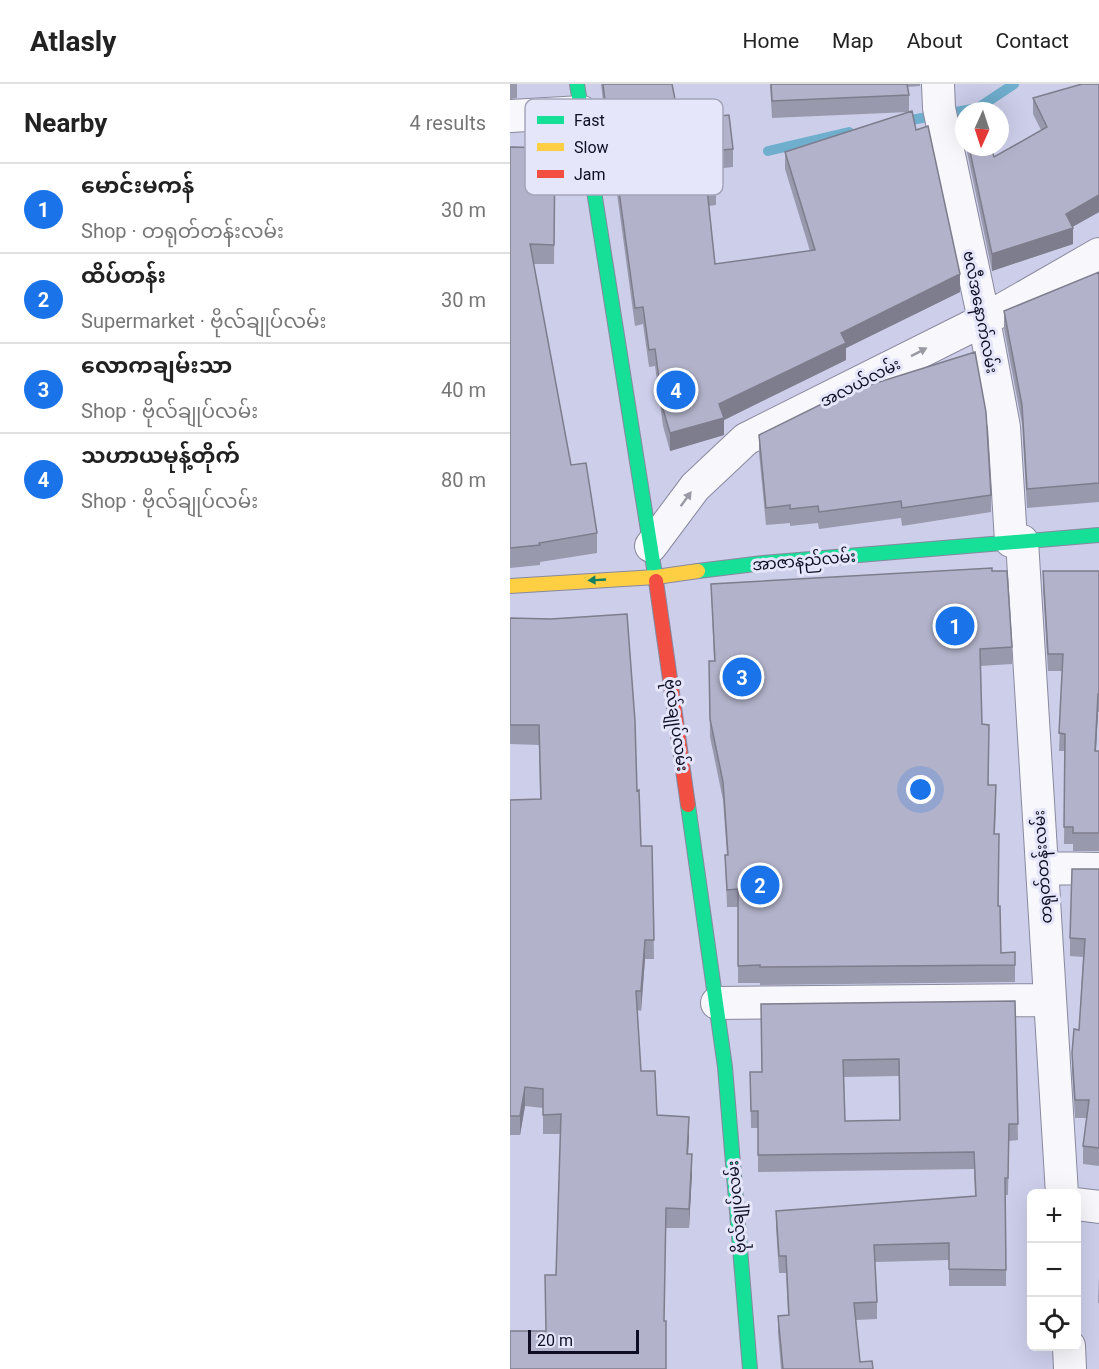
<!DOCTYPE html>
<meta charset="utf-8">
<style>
body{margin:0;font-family:Roboto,"Noto Sans Myanmar",sans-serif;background:#f6f6f6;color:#222}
.controls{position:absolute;right:18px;bottom:18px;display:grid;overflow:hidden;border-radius:9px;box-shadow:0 6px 24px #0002}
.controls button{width:54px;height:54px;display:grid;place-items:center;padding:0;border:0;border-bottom:2px solid #e0e0e0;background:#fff;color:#222;font:30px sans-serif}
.compass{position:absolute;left:445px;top:18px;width:54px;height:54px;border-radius:50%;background:#fff;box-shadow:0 6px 24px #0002;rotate:183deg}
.scale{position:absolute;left:18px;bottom:15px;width:111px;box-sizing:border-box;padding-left:6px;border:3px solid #0e0d23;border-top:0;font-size:16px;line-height:21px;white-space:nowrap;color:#0e0d23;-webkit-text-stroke:4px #e5e6fa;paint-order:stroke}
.you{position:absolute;left:411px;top:706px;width:21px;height:21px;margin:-15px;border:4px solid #fff;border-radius:50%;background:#1a73e8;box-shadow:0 0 0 9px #1a73e833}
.badge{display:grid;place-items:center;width:39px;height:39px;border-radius:50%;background:#1a73e8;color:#fff;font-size:20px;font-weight:700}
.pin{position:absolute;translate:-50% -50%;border:3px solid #fff;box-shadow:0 2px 6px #0006}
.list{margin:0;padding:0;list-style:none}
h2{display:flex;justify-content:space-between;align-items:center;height:78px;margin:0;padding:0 24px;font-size:26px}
h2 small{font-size:20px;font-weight:400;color:#767676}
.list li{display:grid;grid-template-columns:39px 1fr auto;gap:18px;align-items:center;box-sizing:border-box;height:90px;padding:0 24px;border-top:2px solid #e0e0e0}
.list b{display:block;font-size:22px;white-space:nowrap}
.list p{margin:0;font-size:20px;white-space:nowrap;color:#767676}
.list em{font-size:20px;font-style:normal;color:#767676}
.icon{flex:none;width:33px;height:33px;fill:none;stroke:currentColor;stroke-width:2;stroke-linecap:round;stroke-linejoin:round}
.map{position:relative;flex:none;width:589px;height:1285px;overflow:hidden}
header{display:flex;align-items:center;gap:36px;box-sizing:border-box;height:84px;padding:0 30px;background:#fff;border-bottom:2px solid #e0e0e0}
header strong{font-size:28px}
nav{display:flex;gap:33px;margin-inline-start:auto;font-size:21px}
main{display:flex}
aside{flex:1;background:#fff}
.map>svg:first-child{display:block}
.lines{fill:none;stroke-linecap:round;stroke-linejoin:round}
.stream{stroke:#6faecd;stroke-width:10}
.street-casing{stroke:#88889e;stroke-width:34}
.fast-casing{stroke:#88889e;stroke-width:16}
.slow-casing{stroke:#88889e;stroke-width:16}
.jam-casing{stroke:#88889e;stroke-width:16}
.street{stroke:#f8f8fc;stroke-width:32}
.fast{stroke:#16e098;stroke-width:14}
.slow{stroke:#ffcf43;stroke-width:14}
.jam{stroke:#f24e42;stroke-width:14}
.wall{fill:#9999ae;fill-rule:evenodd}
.shaded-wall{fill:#7d7d8d}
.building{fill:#b2b2ca;stroke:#7d7d8d;stroke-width:1.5;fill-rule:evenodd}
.oneway{fill:#9a9aa5}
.oneway2{fill:#128163}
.labels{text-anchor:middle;stroke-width:6;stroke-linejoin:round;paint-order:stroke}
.street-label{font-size:16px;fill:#0e0d23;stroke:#e5e6fa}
.key{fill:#e5e6fa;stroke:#a4a5ba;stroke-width:1.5}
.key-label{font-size:16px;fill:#0e0d23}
</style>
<header>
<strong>Atlasly</strong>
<nav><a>Home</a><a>Map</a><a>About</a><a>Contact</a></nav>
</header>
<main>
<aside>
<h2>Nearby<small>4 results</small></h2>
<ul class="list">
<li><span class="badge">1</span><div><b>မောင်းမကန်</b><p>Shop · တရုတ်တန်းလမ်း</p></div><em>30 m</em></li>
<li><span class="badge">2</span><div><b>ထိပ်တန်း</b><p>Supermarket · ဗိုလ်ချုပ်လမ်း</p></div><em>30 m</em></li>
<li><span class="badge">3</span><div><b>လောကချမ်းသာ</b><p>Shop · ဗိုလ်ချုပ်လမ်း</p></div><em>40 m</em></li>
<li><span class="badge">4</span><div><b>သဟာယမုန့်တိုက်</b><p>Shop · ဗိုလ်ချုပ်လမ်း</p></div><em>80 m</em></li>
</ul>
</aside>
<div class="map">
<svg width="589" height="1285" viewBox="0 0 589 1285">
<rect width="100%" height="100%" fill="#cdceea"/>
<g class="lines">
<!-- stream -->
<path class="stream" d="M390,38L468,24L504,0
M258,67L339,48"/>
<defs>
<path id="street" d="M428,0L429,24L474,236L494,343L501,457
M0,32L72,28
M512,457L552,1110
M141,462L185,403L236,355L474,236L589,170
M532,784L589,785
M207,919L540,916
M566,1120L589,1123
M559,1262L560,1285"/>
<path id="fast" d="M67,0L146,497
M188,487L253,479L589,451
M178,721L215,983L240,1285"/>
<path id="slow" d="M0,502L146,493L188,487"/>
<path id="jam" d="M146,497L178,721"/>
</defs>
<!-- street casing -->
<use href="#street" class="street-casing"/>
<!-- fast casing -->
<use href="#fast" class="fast-casing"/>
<!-- slow casing -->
<use href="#slow" class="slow-casing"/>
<!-- jam casing -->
<use href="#jam" class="jam-casing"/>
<!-- street -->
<use href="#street" class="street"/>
<!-- fast -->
<use href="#fast" class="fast"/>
<!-- slow -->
<use href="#slow" class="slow"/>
<!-- jam -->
<use href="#jam" class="jam"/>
</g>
<!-- wall -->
<path class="wall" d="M0,0H7V14L0,15Z
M91,0H162L169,36L223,65V83L204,85L206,104V121L199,122L205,180L300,167L275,85V68L406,46L450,208L336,264V276L214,336V351L160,367L153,342L145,282L139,283L133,240L125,242L105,95H102Z
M260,0H410V2L397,3L399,11V28L262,34Z
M589,0V128L562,143L563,160L482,187L456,63H481L484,73L531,46L523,30V14Z
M454,33V55L453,50V34Z
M0,63L45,64L44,180H23L61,381L87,449V469L30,478V481L0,484Z
M589,188V418L517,424L512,340L494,245V227Z
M249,351L481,411V428L392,442L391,434L309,445L308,439L280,442V439L256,441L249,369Z
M482,487L502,563V580L470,582L472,640L479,701L486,719L485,750L491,869L505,868V898L250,901V899H228V823H217L215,771H217L213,716L200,653L199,577H204L201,500Z
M533,487H589V628H588L586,667H589V767H563V760H554L555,667H549L552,587H538L533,505Z
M0,534L127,707L131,762H142L144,875H135L131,927L127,926L131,987L147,1031L179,1052L178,1070L182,1089L179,1144H156L36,1247L46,1191L51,1050H33V1024L15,1022L10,1051H0V716L30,715L29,661L0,660Z
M589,785V1082L573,1080V1062L577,1034H565L562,987V969L569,946L573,873L560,872V854Z
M505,917L508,1056L499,1057L498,1111H496V1202H439V1176L365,1178L367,1218V1235L346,1236L350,1278L363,1285H271L268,1249V1232L278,1231L276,1189H269L266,1143V1127L465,1112L464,1085L248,1088V1044H241L240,988H252ZM389,992L390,1036L335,1037L334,993Z
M589,1191V1219H588Z"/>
<!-- shaded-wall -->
<path class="shaded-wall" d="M589,111V128L557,146L563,144V160L482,187V170Z
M450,190V208L336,264V276L214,336V351L160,367V349L331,249Z
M588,610V628L585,685V667Z
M135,856V875L131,927V907Z
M15,1003V1022L10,1051V1032Z
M179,1033V1052L177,1089V1070Z
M182,1070V1089L179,1144V1125Z"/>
<!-- building -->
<path class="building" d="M93,0H162L169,36L219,31L223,65L201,67L206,104L197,105L205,180L305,166L275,68L402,27L406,46L418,42L450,190L331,249L336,259L209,320L214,334L160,349L153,325L145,265L139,266L133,223L125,224L105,78H102Z
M261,0H397L399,11L262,17Z
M572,0H589V111L556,130L563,144L482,170L459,63H481L484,73L537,43L523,14Z
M0,63L45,64L44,161L20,160L61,381L76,379L87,449L29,459L30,461L0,464Z
M589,188V399L517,405L512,321L494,227Z
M465,268L476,328L481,411L392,424L391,417L309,428L308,422L280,425V421L256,424L249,351L334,309Z
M482,484V487H497L502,563L470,565L472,640L479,641L478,701H486L484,750H489L488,822H490L491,869L505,868V881L250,883V881L228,882V805L217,806L215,771H218L213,698L200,635L199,577H205L201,500Z
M533,487H589V610H588L585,667H589V749H563V743H554L555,650L549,649L553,570H538Z
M117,530L125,637L127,707L129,706L131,762H142L144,856H135L131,907H126L131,987H145L147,1031L179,1033L177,1070H182L179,1125L156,1124L154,1237H156V1285H0V1247H36L35,1191H46L51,1030L33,1031V1005L15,1003L10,1032H0V716L31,715L29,641H0V534L41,535Z
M562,785H589V1064L573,1062L579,1016H565L562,969L564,945L569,946L575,855L560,854Z
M505,917L508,1040H499L498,1094H495L496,1186L439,1185V1159L364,1161L367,1218L344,1219L350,1278L362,1277L363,1285H273L268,1232L279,1231L276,1172H269L266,1127L466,1112L464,1068L248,1071V1027H241L240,988H252L251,920ZM389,975L390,1036L335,1037L333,976Z"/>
<!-- one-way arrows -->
<defs><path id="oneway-solid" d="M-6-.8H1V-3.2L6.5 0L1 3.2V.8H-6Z" transform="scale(1.5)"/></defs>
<g class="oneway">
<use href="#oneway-solid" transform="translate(409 268) rotate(-27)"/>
<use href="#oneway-solid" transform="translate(176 415) rotate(-54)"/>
</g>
<use class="oneway2" href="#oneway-solid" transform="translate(87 496) rotate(177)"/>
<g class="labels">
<!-- street labels -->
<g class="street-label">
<text transform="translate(471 228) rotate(79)" y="6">ဗလီအနောက်လမ်း</text>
<text transform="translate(350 298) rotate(-27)" y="6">အလယ်လမ်း</text>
<text transform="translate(294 476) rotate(-5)" y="6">အာဇာနည်လမ်း</text>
<text transform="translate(167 641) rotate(82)" y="6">ဗိုလ်ချုပ်လမ်း</text>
<text transform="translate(532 783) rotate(-94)" y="6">တရုတ်တန်းလမ်း</text>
<text transform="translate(226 1123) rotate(-95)" y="6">ဗိုလ်ချုပ်လမ်း</text>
</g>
</g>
<!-- legend -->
<rect x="15" y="15" width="198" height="96" rx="9" class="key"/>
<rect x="27" y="32" width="27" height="8" fill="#16e098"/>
<rect x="27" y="59" width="27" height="8" fill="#ffcf43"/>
<rect x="27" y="86" width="27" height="8" fill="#f24e42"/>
<g class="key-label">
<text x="64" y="42">Fast</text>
<text x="64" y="69">Slow</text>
<text x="64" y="96">Jam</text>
</g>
</svg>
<div class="controls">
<button>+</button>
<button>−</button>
<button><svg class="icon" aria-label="locate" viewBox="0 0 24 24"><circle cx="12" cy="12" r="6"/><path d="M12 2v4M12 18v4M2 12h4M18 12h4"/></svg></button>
</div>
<svg class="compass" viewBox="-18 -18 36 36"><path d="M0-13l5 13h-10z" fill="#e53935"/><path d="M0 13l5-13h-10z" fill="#767676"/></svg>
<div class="scale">20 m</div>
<div class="you"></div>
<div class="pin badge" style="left:445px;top:542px">1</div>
<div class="pin badge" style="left:250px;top:801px">2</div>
<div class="pin badge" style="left:232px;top:593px">3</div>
<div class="pin badge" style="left:166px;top:306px">4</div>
</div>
</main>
